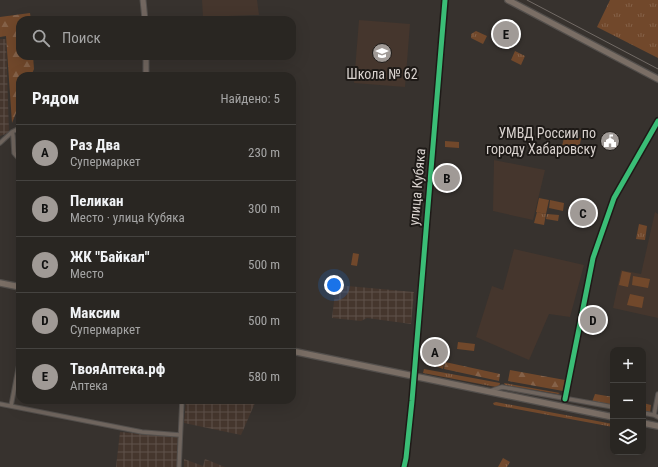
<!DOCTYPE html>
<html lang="ru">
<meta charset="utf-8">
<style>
body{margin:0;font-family:"Roboto Condensed",sans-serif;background:#312e2a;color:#f1f3f6}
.controls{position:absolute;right:12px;bottom:12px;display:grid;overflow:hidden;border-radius:8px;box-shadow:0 4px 16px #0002}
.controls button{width:36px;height:36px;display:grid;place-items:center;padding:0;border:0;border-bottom:1px solid #454340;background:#292622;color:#f1f3f6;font:20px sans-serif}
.you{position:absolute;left:334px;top:285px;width:14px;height:14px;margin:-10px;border:3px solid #fff;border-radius:50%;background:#1a73e8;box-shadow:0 0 0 6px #1a73e833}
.badge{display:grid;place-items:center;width:26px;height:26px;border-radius:50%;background:#a09a96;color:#111;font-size:13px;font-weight:700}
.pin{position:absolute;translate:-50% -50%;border:2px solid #fff;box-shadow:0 1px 4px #0006}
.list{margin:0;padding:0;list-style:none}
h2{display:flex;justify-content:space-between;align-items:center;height:52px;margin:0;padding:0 16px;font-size:17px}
h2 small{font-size:13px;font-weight:400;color:#a5a5a5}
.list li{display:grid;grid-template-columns:26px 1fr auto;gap:12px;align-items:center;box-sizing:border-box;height:56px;padding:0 16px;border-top:1px solid #454340}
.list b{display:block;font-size:15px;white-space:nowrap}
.list p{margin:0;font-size:13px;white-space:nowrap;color:#a5a5a5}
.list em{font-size:13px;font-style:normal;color:#a5a5a5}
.icon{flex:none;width:22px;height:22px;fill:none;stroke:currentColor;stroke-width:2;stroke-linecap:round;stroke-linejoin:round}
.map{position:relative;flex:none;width:658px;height:467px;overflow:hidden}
.search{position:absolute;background:#292622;box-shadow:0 4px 16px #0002;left:16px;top:16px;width:280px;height:44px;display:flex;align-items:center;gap:10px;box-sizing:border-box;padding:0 14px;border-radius:12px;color:#a5a5a5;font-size:15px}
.panel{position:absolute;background:#292622;box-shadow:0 4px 16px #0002;left:16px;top:72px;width:280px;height:332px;border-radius:12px}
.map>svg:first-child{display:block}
.built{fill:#45362d}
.industrial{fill:url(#industrial-grid)}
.grass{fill:url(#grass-tufts)}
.forest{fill:url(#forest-firs)}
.garden{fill:#71482b}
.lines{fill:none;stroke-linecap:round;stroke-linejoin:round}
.street-casing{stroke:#534f4c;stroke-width:5.5}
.secondary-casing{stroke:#534f4c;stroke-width:7}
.primary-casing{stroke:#534f4c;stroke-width:8}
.street{stroke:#6f655e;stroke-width:3.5}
.secondary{stroke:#726760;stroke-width:5}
.primary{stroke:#7a6e65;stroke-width:5.5}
.tram{stroke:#726b66;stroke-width:1}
.cycleway-casing{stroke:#1e1a17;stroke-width:8}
.cycleway{stroke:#3abd76;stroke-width:5}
.labels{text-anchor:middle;stroke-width:4;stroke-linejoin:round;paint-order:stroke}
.poi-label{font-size:14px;fill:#d9d2ce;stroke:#1e1a17}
.street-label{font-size:14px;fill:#d9d2ce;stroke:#1e1a17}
</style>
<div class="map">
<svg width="658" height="467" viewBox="0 0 658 467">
<defs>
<pattern id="industrial-grid" width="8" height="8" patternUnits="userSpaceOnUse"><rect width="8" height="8" fill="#45362d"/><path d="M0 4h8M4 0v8" fill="none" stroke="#5f524a"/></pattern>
<pattern id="grass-tufts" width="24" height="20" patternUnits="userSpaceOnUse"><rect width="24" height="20" fill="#71482b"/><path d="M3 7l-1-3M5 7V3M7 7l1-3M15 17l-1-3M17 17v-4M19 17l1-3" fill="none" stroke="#856249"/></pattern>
<pattern id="forest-firs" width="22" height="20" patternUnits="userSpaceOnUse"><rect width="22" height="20" fill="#71482b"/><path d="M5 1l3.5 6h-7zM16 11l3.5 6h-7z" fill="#856249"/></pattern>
</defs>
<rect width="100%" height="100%" fill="#37322e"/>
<!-- built -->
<path class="built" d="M202,0H257L259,15L203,17Z
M359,20L410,24L405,87L354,83Z
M494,160L545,170L533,220L493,211Z
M655,212L658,214V318L613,308L621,270L641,274Z
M514,249L584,265L570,317L549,314L529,360L476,337L492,286L503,290Z"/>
<!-- industrial -->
<path class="industrial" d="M0,39H6L9,133L0,136Z
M336,285L414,292L411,324L367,318L361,321L332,318Z
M186,400H248L255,403L241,435L184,423Z
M120,432L178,437L177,467H116Z
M184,459L203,466L205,459L225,467H184Z"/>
<!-- grass -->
<path class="grass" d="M610,0H658V58L597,27Z
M476,31L487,36L483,44L471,38V34Z
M515,51L525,56L521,65L511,60Z
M565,134L581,138L579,150L562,146Z
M537,212L546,214L544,225L534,223Z
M547,214L559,215L558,221L546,219Z
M639,224L647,226L645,240L636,239Z
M432,353L446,355L443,369L438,367L431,360Z
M424,369L500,383L499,387H496L423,373Z
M504,383L560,393L558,394L505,385Z
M496,402L613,424V427L494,405L493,403Z
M503,458L510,462L507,467H498Z"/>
<!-- forest -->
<path class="forest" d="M30,13L31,20H20V56H33L34,69L31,76H20V103L12,123L6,36L0,37V17Z
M445,362L500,374L499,381L444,369Z
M510,370L565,380L563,391L508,381Z
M595,394L613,397V406L592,402Z
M643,403L651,405L650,413L643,411Z"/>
<!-- garden -->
<path class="garden" d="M445,141L459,142V148L445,147Z
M539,198L549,200L546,214L536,212Z
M550,200L564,203L563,211L549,208Z
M353,253L359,254L357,266L351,265Z
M622,271L631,273L628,287L619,285Z
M633,276L650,279L648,288L632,285Z
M630,294L644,297L642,308L627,305Z
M458,342L475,344L474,351L457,349Z"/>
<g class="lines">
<defs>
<path id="street" d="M116,76H146
M12,132L20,128
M0,143L12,132L13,136L14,153L20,160
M490,391L502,387L613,407
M565,399L593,258L614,198L658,121
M0,404L142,432L180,435
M11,406L20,359
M643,413L654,415L658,417
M654,415L658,394
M179,467L182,400
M404,467L406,458L414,376"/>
<path id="secondary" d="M143,0L145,20
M146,76V56
M414,376L445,0"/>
<path id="primary" d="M508,0L658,79
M0,283L20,287
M292,351L613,417
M643,423L658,426"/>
</defs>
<!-- street casing -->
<use href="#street" class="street-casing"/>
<!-- secondary casing -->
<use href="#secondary" class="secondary-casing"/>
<!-- primary casing -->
<use href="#primary" class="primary-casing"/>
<!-- street -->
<use href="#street" class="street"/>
<!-- secondary -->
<use href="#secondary" class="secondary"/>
<!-- primary -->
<use href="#primary" class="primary"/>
<!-- tram -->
<path class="tram" d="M527,0L658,69"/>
<defs>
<path id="cycleway" d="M565,399L593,258L614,198L658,121
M404,467L406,458L412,401L445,0"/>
</defs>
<!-- cycleway casing -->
<use href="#cycleway" class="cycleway-casing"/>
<!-- cycleway -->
<use href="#cycleway" class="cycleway"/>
</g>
<!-- icons -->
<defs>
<symbol id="school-disc" viewBox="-11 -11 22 22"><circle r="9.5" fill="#a09a96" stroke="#1e1a17"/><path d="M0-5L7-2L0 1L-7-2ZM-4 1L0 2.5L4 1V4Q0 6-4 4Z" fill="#fff"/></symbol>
<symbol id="civic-disc" viewBox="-11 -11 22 22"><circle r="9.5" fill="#a09a96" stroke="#1e1a17"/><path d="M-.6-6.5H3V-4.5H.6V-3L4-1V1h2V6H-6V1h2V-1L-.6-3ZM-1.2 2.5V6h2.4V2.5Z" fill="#fff"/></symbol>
</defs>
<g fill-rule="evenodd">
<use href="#school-disc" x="371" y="42" width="22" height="22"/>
<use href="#civic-disc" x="599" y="130" width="22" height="22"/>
</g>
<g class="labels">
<!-- poi labels -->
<g class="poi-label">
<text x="382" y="79">Школа № 62</text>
<text x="596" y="138" text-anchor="end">УМВД России по<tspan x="596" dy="16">городу Хабаровску</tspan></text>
</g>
<!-- street labels -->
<g class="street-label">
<text transform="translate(417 187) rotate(-85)" y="5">улица Кубяка</text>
</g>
</g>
</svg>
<div class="controls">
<button>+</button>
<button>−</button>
<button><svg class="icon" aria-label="layers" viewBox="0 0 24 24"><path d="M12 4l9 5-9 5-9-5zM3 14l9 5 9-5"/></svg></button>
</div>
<div class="you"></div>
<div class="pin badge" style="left:435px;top:352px">A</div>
<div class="pin badge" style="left:447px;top:178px">B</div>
<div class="pin badge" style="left:583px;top:213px">C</div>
<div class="pin badge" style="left:593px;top:320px">D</div>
<div class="pin badge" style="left:506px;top:34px">E</div>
<div class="search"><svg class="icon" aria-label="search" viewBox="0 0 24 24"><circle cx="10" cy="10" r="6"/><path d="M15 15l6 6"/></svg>Поиск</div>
<section class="panel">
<h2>Рядом<small>Найдено: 5</small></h2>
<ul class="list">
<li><span class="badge">A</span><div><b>Раз Два</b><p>Супермаркет</p></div><em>230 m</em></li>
<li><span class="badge">B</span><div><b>Пеликан</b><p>Место · улица Кубяка</p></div><em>300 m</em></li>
<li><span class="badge">C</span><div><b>ЖК &quot;Байкал&quot;</b><p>Место</p></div><em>500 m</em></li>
<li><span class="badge">D</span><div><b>Максим</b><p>Супермаркет</p></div><em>500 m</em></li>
<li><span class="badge">E</span><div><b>ТвояАптека.рф</b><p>Аптека</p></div><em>580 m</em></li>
</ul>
</section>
</div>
